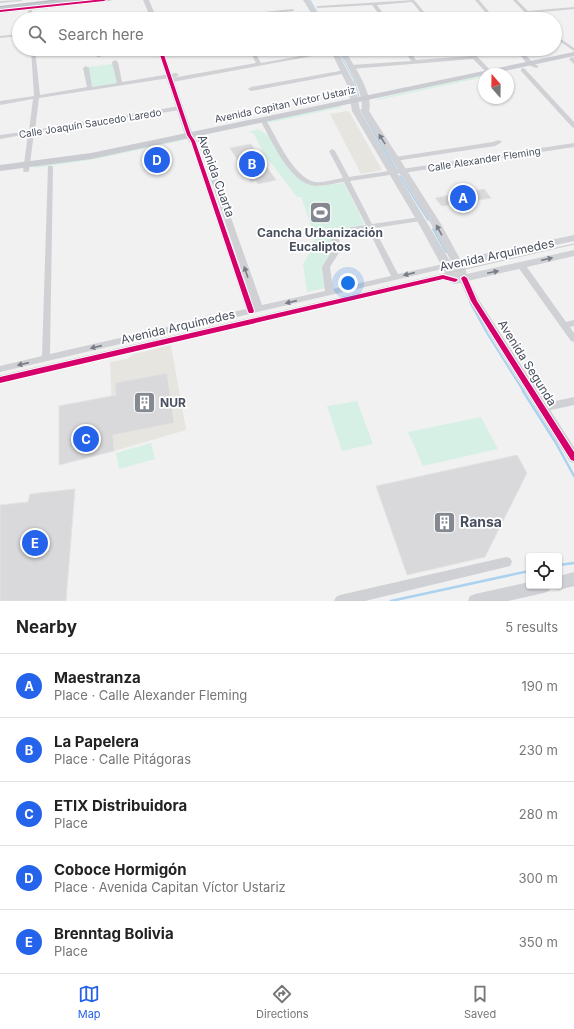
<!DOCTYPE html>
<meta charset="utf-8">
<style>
body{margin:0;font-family:Inter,sans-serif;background:#f6f6f6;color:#222}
.controls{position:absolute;right:12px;bottom:12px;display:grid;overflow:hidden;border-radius:4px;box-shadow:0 1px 3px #0004}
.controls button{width:36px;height:36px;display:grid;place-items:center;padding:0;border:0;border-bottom:1px solid #e0e0e0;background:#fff;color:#222;font:20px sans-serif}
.compass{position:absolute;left:478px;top:68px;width:36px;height:36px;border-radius:50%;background:#fff;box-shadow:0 1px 3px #0004;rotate:340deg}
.you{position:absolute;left:348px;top:283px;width:14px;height:14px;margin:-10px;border:3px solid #fff;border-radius:50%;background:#1a73e8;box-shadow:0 0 0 6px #1a73e833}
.badge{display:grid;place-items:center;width:26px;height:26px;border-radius:50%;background:#2563eb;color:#fff;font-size:13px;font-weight:700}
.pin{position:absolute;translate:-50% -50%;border:2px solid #fff;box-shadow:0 1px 4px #0006}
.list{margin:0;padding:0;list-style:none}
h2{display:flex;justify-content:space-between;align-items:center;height:52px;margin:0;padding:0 16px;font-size:17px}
h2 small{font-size:13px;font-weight:400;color:#767676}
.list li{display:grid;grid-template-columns:26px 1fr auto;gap:12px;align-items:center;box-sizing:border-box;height:64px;padding:0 16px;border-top:1px solid #e0e0e0}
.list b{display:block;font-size:15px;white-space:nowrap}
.list p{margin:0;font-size:13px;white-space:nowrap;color:#767676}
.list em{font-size:13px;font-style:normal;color:#767676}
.icon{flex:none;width:22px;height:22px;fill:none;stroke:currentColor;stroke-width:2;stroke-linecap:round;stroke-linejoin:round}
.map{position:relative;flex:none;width:574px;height:601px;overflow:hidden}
.search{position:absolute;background:#fff;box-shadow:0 1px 3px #0004;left:12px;right:12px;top:12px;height:44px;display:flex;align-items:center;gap:10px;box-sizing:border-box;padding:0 14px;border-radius:22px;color:#767676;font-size:15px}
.sheet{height:372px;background:#fff}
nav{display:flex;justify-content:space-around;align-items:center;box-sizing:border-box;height:56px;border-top:1px solid #e0e0e0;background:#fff;font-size:11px;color:#767676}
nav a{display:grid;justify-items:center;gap:2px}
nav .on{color:#2563eb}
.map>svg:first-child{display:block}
.commercial{fill:#e6e5e0}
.green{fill:#d6f0e5}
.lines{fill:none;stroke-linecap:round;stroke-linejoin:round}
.stream-far3{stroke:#abd2ef;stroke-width:1}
.stream-far2{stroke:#abd2ef;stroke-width:1.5}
.stream-far1{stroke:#abd2ef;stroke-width:2}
.stream{stroke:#abd2ef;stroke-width:2.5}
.building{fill:#d9d9db;stroke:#e3e3e4}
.trunk-casing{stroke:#b6b8c1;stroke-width:2}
.minor{fill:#d0d1d4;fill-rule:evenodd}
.tertiary{fill:#d0d1d4;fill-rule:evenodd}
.secondary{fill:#d0d2d6;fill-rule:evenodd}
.primary{fill:#caccd2;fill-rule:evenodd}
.trunk{fill:#c5c7ce;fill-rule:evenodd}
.tram{stroke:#c9cacc;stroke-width:1}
.cycleway-casing{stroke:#fff;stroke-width:2}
.cycleway{fill:#d6006c;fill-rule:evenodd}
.oneway{fill:#787d88}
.oneway2{fill:#787c87}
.labels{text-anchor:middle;stroke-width:3.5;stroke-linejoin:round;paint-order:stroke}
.far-street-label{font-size:10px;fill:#484f5e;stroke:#fff}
.street-label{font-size:12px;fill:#484f5e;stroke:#fff}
.poi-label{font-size:12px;font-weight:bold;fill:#484f5e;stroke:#fff}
.near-poi-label{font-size:14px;font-weight:bold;fill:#484f5e;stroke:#fff;text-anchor:start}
</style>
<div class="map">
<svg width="574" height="601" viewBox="0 0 574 601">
<rect width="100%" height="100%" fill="#f2f1f1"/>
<!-- commercial -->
<path class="commercial" d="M347,111L350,113L382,170L361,174L330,114Z
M171,345L186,430L114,451L110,362L127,359L134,354Z"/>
<!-- green -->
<path class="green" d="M280,12L286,19H217Z
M113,64L118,83L92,87L88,67Z
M482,75L484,77L378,100L376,99Z
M340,106L343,107L269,123L266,121Z
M258,129L269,136L275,148L290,166L307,184L316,186L344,183L364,223L363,225L330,231L335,248L323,269L325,288L307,292L303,264L315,244L310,222L301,197H297L264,154L254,134L249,132Z
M187,137L189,139L96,159L36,168L34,167Z
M357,401L373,444L342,451L327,406Z
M481,417L498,449L423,466L408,432Z
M151,443L155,459L119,469L116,453Z"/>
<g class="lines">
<!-- stream-far3 -->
<path class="stream-far3" d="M310,0L321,19
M337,49L354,80L359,97"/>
<!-- stream-far2 -->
<path class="stream-far2" d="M361,110L396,170
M400,176L428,220"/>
<!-- stream-far1 -->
<path class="stream-far1" d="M433,229L446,252
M470,302L487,333L524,392"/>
<!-- stream -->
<path class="stream" d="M523,391L556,443L574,476
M559,565L574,563
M391,601L529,571"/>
</g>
<!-- building -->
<path class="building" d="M251,144L276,180L258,184L256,181L251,182L230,148Z
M168,154L171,162L144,166L143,157Z
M484,189L491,198L442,206L435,198Z
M167,373L174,423L113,435L114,451L59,465V406L116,395L115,383Z
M517,455L527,473L485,557L407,575L376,486Z
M75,489L66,601H0V505L28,502L30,494Z"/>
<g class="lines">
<defs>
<path id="trunk" d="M60,0H83L79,2L0,11V7Z"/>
</defs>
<!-- trunk casing -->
<use href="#trunk" class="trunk-casing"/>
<!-- minor -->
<path class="minor" d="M23,0L21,1L0,3V1Z
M98,0H112L110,1L32,10L33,19H29L28,10L0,13V11Z
M414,0L430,19H426L412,2L377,5L387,19H383L372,5L318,8L316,7L318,6Z
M475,0H479L495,19H491Z
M513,0H517L528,11L574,7V9L531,13L536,19H531Z
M292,9L294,10V11L222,19H207L209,18Z
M19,34V36L0,38V36Z
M555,35L574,48V51L555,38Z
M31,49H35L40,95L87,87L83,68L86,66L89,68L92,87L117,83L112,62L115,60L118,62L122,82L176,73L179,75L176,77L39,98L35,130L180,106L183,108L180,110L34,133L29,171L28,172H24L23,171L28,134L0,139V135L29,131L33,99L0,105V101L34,96Z
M95,49H99L101,57H97Z
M249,49H253L261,63L334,50L336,51L334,52L172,82L169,80L172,78L256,63Z
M404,49H408L416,60L471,56L465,49H470L494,74H488L473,59L351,69L348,67L351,65L411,61Z
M516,49H521L532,62L538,66V68C528,68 521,56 516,49Z
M572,57L574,58V64L569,59Z
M523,68L525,69L574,122V128L572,127L521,71V69Z
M345,70L348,72L347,73L251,91L248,89L251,87Z
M263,118L266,120C277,138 293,177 315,182C323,183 335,179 343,178L329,151L332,149L335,151L349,177L574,143V147L350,181L372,224L421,217L425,219L421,221L374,228L398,274L448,263H451L452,265L451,267L0,372V366L42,356L48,166H52L53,167L50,354L246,309L190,141L193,139L196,141L254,307L197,139L200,137L203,139L262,305L325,291L322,267L334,248L329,232L333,230L366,225L344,182C335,183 325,186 316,186C290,185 271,139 260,120ZM368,229L391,276L333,289L330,267L342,248L337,234Z
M499,140L502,142L495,146L395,161L392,159L395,157L493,142Z
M518,263H524L566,322L574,320V326L570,327L574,333V342L571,341L518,267L517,265Z
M443,274L458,278L459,280L455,283L443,280L0,383V377Z
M574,397V405L542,412L539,411L537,408L539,405L542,404Z
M506,557L510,558L512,562L510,566L506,567L365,601H334L336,597L340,595Z"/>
<!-- tertiary -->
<path class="tertiary" d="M143,0H149L157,19H151Z
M157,49H163L193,135L197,141L196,143H190L185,135Z
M464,275L467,276L479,300L574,447V463L570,462L469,301L459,278Z
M574,572V586L559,590L554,588L553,586H559V576Z
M529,582V586H551L549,591L544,593L508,601H468L470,596L475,594Z"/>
<!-- secondary -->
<path class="secondary" d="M303,0H309L321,19H315Z
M330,49H336L356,87L360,111L450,261H451L431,224L361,111C366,94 346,64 338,49H344C353,64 374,94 369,111L441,224L460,259L574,235V241L464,265L467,274L574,250V256L455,284L451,283L420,226L352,111L348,87Z"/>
<!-- primary -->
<path class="primary" d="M574,52V56L490,74H484V75L91,159L0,171V165L91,153Z"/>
<!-- trunk -->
<use href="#trunk" class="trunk"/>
<!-- tram -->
<path class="tram" d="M0,376L574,244"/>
<defs>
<path id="cycleway" d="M95,0H106L104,1L0,12V10Z
M158,49H162L191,135L195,141L254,311L253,313H249L248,311L191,141L187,135Z
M443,275L457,279L458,280L455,282L443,279L0,383V377Z
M464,276L467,278L477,301L574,452V461L571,460L471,301L461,278Z"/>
</defs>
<!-- cycleway casing -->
<use href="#cycleway" class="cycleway-casing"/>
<!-- cycleway -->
<use href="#cycleway" class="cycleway"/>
</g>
<!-- one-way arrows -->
<defs><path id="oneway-solid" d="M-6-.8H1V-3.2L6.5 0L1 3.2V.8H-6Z"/></defs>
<g class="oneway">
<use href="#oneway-solid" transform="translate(382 139) rotate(-122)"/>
<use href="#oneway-solid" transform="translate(439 230) rotate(-119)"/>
<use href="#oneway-solid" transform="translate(547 259) rotate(-13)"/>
<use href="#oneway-solid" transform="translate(493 272) rotate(-12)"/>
</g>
<g class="oneway2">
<use href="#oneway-solid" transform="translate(246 272) rotate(-109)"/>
<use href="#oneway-solid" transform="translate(409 274) rotate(167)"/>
<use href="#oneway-solid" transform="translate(291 302) rotate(167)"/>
<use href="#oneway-solid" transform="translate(96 347) rotate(167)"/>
<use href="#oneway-solid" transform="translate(23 364) rotate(167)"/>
</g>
<!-- icons -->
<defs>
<symbol id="stadium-square" viewBox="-11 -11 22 22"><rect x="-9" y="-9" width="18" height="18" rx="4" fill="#848891" stroke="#fff"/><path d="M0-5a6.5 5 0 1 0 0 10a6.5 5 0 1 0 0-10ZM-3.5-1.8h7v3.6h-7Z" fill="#fff"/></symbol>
<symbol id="building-square" viewBox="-11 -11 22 22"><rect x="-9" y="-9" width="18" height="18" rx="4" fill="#848891" stroke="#fff"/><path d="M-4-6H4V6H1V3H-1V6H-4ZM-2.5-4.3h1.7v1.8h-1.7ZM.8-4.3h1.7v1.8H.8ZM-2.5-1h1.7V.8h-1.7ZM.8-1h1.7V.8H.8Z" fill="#fff"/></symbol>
</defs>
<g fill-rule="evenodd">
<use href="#stadium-square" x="308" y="200" width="25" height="25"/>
<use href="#building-square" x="132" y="390" width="25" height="25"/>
<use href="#building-square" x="432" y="510" width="25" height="25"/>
</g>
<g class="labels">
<!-- far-street labels -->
<g class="far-street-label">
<text transform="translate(285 104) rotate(-12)" y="4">Avenida Capitan Víctor Ustariz</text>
<text transform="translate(90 123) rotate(-9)" y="4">Calle Joaquín Saucedo Laredo</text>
<text transform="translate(484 159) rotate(-9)" y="4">Calle Alexander Fleming</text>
</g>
<!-- street labels -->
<g class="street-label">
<text transform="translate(216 176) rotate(70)" y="4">Avenida Cuarta</text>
<text transform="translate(497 255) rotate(-12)" y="4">Avenida Arquímedes</text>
<text transform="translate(178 327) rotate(-13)" y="4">Avenida Arquímedes</text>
<text transform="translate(527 363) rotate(58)" y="4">Avenida Segunda</text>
</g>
<!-- poi labels -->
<g class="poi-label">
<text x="320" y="237">Cancha Urbanización<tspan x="320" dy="14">Eucaliptos</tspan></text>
<text x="160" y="407" text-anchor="start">NUR</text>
</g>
<!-- near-poi labels -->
<g class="near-poi-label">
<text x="460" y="527">Ransa</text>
</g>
</g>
</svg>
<div class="controls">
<button><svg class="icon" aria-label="locate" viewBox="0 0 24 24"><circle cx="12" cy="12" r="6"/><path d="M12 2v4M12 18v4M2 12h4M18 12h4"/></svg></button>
</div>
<svg class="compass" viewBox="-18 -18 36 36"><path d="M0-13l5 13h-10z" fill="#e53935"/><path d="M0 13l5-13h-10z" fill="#767676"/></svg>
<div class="you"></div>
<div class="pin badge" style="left:463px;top:198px">A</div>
<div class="pin badge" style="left:252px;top:164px">B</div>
<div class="pin badge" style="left:86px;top:439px">C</div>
<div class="pin badge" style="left:157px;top:160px">D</div>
<div class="pin badge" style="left:35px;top:543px">E</div>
<div class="search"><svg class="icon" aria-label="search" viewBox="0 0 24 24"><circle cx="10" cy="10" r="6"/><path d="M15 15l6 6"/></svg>Search here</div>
</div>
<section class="sheet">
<h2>Nearby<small>5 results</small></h2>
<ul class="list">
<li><span class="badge">A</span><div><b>Maestranza</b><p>Place · Calle Alexander Fleming</p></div><em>190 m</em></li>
<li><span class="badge">B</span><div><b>La Papelera</b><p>Place · Calle Pitágoras</p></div><em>230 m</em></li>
<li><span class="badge">C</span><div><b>ETIX Distribuidora</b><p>Place</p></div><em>280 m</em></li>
<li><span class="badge">D</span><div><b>Coboce Hormigón</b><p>Place · Avenida Capitan Víctor Ustariz</p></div><em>300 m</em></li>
<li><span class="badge">E</span><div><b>Brenntag Bolivia</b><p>Place</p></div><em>350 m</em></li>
</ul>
</section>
<nav>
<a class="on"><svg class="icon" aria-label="map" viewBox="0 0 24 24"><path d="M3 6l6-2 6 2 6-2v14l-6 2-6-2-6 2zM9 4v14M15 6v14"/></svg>Map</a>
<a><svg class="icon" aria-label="directions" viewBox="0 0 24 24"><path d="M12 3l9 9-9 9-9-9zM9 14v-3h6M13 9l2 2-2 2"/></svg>Directions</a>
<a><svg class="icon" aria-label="saved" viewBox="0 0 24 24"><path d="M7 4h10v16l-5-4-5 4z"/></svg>Saved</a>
</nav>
